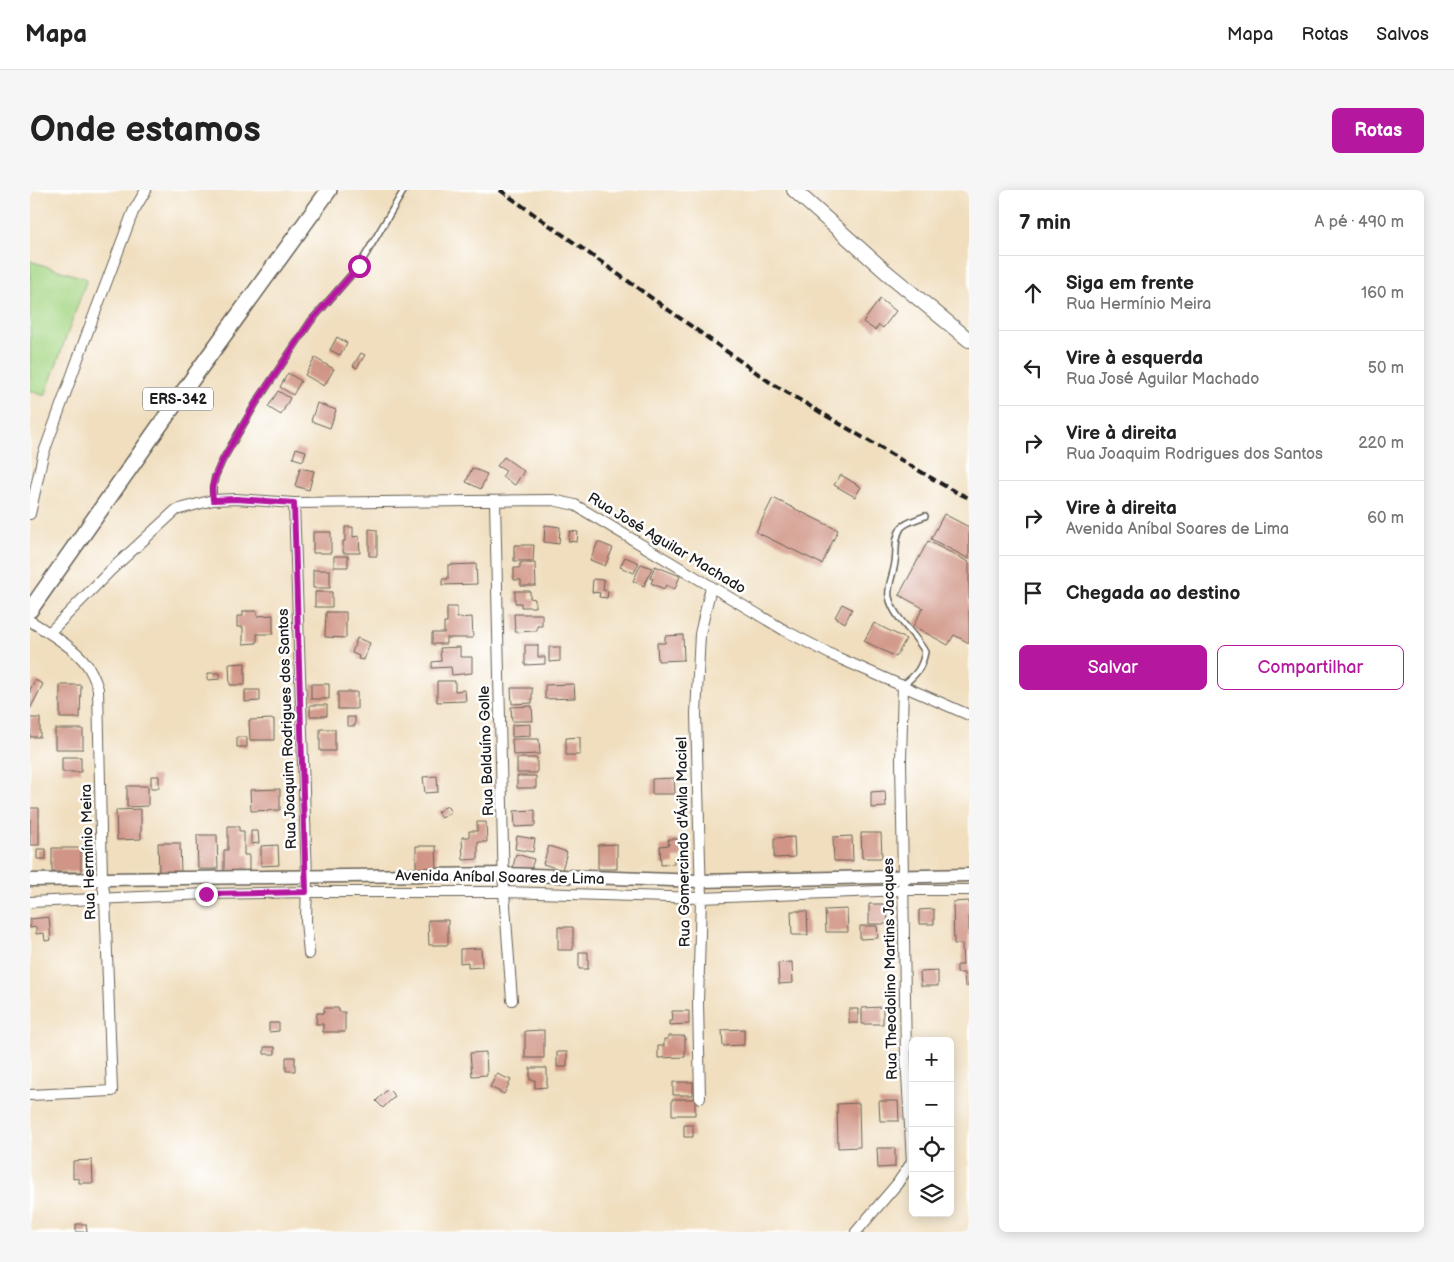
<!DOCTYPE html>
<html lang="pt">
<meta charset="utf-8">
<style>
body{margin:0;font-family:"Balsamiq Sans",sans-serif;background:#f6f6f6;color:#222}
.controls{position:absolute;right:15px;bottom:15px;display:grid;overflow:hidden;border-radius:8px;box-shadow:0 2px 12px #0003}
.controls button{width:45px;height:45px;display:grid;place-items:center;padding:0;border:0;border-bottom:1px solid #e0e0e0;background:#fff;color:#222;font:25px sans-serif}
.stop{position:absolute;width:15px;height:15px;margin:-11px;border:4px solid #b5179e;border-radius:50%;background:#fff}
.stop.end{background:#b5179e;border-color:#fff;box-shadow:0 1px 5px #0008}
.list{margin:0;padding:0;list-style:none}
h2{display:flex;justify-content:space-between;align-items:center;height:65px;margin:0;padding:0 20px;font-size:21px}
h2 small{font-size:16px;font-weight:400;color:#767676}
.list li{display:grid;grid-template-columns:32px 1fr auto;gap:15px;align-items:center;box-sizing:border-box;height:75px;padding:0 20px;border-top:1px solid #e0e0e0}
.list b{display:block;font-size:19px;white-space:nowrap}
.list p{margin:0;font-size:16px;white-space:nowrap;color:#767676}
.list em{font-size:16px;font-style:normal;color:#767676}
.actions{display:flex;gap:10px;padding:15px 20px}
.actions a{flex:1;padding:11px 0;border:1px solid #b5179e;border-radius:8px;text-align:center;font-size:18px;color:#b5179e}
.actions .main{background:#b5179e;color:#fff}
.icon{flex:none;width:28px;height:28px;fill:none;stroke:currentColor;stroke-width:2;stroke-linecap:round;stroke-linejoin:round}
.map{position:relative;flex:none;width:939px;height:1042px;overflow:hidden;border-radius:8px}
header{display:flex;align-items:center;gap:30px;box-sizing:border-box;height:70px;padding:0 25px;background:#fff;border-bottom:1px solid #e0e0e0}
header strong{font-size:24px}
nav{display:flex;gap:28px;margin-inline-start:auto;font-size:18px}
.intro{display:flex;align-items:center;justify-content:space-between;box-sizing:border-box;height:120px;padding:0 30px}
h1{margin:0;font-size:35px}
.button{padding:12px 22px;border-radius:8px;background:#b5179e;color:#fff;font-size:18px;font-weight:700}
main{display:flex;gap:30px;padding:0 30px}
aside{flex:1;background:#fff;border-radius:8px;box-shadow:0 2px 12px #0003}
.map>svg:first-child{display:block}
.green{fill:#a6d786;stroke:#617a51}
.building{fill:#d09586}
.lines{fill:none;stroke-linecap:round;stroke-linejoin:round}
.service-casing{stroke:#666055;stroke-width:8}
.minor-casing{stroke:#666055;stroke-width:12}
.tertiary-casing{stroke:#666055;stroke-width:15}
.secondary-casing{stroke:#666055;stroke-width:16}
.primary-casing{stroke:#666055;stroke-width:18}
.service{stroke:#fff;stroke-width:5}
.minor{stroke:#fff;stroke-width:10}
.tertiary{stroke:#fff;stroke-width:12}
.secondary{stroke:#fff;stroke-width:14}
.primary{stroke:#fff;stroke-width:15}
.rail{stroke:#1c1c1c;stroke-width:4;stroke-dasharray:8 4;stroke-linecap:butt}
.route{stroke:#b5179e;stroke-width:6}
.labels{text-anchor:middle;stroke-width:5;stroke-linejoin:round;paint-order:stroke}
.shield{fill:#fff;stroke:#606060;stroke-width:1}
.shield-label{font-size:14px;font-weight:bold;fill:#1c1c1c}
.street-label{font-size:15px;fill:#1c1c1c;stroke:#fff}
</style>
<header>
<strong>Mapa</strong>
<nav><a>Mapa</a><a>Rotas</a><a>Salvos</a></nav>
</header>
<div class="intro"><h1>Onde estamos</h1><a class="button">Rotas</a></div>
<main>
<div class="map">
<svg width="939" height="1042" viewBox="0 0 939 1042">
<rect width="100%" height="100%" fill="#fff"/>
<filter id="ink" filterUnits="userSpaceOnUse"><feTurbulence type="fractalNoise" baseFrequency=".02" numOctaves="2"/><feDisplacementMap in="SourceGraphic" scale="10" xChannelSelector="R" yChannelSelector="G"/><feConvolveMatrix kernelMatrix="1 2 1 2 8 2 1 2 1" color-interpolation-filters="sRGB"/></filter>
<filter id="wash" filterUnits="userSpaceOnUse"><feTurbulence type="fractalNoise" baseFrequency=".0096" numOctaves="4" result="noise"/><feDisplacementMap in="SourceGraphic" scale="20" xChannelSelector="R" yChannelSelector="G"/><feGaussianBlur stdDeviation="1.12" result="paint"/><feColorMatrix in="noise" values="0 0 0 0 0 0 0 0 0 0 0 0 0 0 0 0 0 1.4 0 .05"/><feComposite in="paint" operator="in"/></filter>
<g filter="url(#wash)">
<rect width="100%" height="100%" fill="#f0debe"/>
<!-- green -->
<path class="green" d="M0,71L57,89L15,206L0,201Z"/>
<g id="blocks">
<!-- building -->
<path class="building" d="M850,109L866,121L853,138L849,135L845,140L833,132Z
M307,147L317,153L310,165L300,160Z
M331,163L335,165L327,178L323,176Z
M285,168L304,179L294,196L275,185Z
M258,183L271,191L263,205L250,197Z
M248,201L260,208L251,225L238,217Z
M287,213L306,220L300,238L281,231Z
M266,258L276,261L273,271L263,268Z
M474,267L494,281L485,295L472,287L476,281L467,276Z
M270,278L284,281L279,300L265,296Z
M442,278L457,284L451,299L436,292Z
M811,285L831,297L825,307L804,295Z
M743,308L808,340L792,374L726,342Z
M914,324L939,337V369L901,349Z
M515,335L530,337L529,354L514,352Z
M315,337H323V347L329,346L330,363H313V351H315Z
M339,339L347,340V366H339Z
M540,341L548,342L547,352L538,351Z
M283,342H301V363H283Z
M898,351L939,372V453L924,445L918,455L883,436L893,418L869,405Z
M568,352L583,358L575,376L560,370Z
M484,355H504L503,371H484Z
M304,366H318V377H304Z
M595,367L609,373L604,383L590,377Z
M490,373H505L506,396H491V390H484V378H490Z
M446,374L447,394L412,395V389H418V375Z
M611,374L622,378L614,396L603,391Z
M625,376L650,386L645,399L636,395L634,399L621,393L623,389L620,388Z
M283,380H300V398H283Z
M563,389L574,390L573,400L578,401L577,408L569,407L570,403L562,402Z
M485,401H500V408L505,409V417H491V413H485Z
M285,402H302V417H285Z
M812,414L822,419L815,433L805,427Z
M417,417H427V428L442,427L443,448H416V454H402V443H414V433H417Z
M213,421H227V426L243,425V444H227V453L213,454V437H207V426H213Z
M296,422H316V448L295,447Z
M484,424H512V436H507V441L485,442Z
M844,433L876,449L866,467L834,451Z
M653,445L654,470L628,471L627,453H635V446Z
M327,448L340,453L334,470L328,469L329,466L322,463Z
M495,455H508V467H515V474L495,475Z
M430,457V467H442V483L422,485L421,477L402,478V472L411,471L410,458Z
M519,457H530V471L519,472Z
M215,473V495H200L199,474Z
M178,483H190V489L178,490Z
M5,490L13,494L0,519V500Z
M407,491H425V501L435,500L436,511L407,512Z
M281,494H299V509H281Z
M544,494L545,508L515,509V495Z
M30,495H51L50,528H30Z
M481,498H502V513L482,514Z
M215,500H230V511L215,512Z
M308,502H327V519H308Z
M280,515H297V526H280Z
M502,516L503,531H482L481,517Z
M317,527H325V536H317Z
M0,528H10V547H0Z
M244,529V550H220L219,530Z
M500,534V546L482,547V535Z
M25,539H53V559H25Z
M290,539H305V561H290Z
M207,547H217V557H207Z
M550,547V565H536V548Z
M482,549H509L510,564L483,565Z
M32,567H51V582H32Z
M487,568H507V583H487Z
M121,586H129V598H121Z
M407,586L408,602L395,603L393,587Z
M487,586H506V598H487Z
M644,588L645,604H622V589Z
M97,596H118V616L97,617Z
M250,599V620L221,621L220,600Z
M855,601L856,617L841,618V602Z
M417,616L421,622L412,628L407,622Z
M0,618H9V655H0Z
M111,619V649L87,650L86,620Z
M505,620V636L485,637L484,621Z
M447,632H456L457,652H448V669L433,670L432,647H439V641H447Z
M198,636H209V641H214V665H219V682H194V660H198Z
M221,641H228L229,653L221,654Z
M831,643H851L852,668H832Z
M167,645H187L188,679H168Z
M487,646L505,649L503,662L485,659Z
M822,646L823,671H804L803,647Z
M764,647L765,667L744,668V648Z
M638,649H651L652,668H644V674L631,675L630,656L639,655Z
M128,653H150L151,683H129Z
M587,654V679H568V655Z
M248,655L249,675L231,676V656Z
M386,656H406L407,680H386Z
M519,656L537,662L532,680L513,674Z
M22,658H51V682H22Z
M7,659H16V669H7Z
M486,664L504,669L500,682L483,677Z
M939,711V796H935L934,783H927V775H933L932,754H924L923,712Z
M839,714H857L858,734H839Z
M817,719L818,742H796L795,720Z
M904,719V734H889V720Z
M761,721H777L778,745H762Z
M19,727L21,750L15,751L14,743L6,744V737L0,738V729Z
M398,730H418V755H399Z
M830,736H847L848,748L830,749Z
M528,737H543V760H528Z
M451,758L452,777L438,778V772L430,773V759Z
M549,762H558V779H549Z
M762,772L763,793L749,794L748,773Z
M908,781V796H891L890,782Z
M853,817V834H832V818Z
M294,818H309V822H315V842H293V834H286L287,823H294Z
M819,819H828V833H819Z
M642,821H659V834L639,835V831H643Z
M239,833H249V841L239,842Z
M714,839V855L693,856L692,840Z
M514,840V868H495V841Z
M638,846H655V867L628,868V856H634V849H638Z
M234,857H245V864H234Z
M456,862L457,885L442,886L440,863Z
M527,862H537V877H527Z
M256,867H265V881H256Z
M500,878H517V897L505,898V890H500Z
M467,884L481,890L474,904L460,897Z
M643,892H663V905H643Z
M358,899L365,906L353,918L346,911Z
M642,909H665V925H642Z
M849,911H868L869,931H850Z
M829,913L830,957L808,958L807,914Z
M654,935H663V947H654Z
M847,958H865V977L848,978Z
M62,970L63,993H49V988L43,989V971Z
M46,1034H56L57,1042H46Z"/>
</g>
</g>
<g filter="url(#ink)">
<use href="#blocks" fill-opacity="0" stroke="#666055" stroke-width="1"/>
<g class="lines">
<defs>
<path id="service" d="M183,310V298L185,287L192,271L226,213L281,131L329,76L374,0
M873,495C886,485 892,478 895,462C885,443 864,429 859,407C857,396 864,383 865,372C867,361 864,349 871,338C876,332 888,329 895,326"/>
<path id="minor" d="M465,311L474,702L482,810
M264,313L277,687L276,731L279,764
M0,324L13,265L58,141L103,22L116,0
M0,431C15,440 43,457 54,471C61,479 65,489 68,499L72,689L75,708L82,901L0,905
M19,443L81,380L146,320L183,310L206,309L264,313L523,310L545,315L754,440L804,466L939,525
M0,712L176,704L277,702H474L671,708L874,700H939
M670,908L668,812L671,708L666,524L670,444L681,397
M826,1042L867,994L882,972L876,866L871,570L873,495"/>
<path id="tertiary" d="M0,690L475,684L670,691L939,685"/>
<path id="secondary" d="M764,0L855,81L939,150"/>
<path id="primary" d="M0,420L168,181L299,0"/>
</defs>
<!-- service casing -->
<use href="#service" class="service-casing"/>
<!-- minor casing -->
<use href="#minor" class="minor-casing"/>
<!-- tertiary casing -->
<use href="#tertiary" class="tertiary-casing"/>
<!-- secondary casing -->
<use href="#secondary" class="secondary-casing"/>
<!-- primary casing -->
<use href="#primary" class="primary-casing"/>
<!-- service -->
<use href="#service" class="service"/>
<!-- minor -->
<use href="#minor" class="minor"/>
<!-- tertiary -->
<use href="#tertiary" class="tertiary"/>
<!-- secondary -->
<use href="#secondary" class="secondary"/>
<!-- primary -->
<use href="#primary" class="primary"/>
<!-- rail -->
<path class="rail" d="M470,0L741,193L920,299L939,308"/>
</g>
</g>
<g class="lines" filter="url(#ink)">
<!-- route -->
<path class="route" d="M176,704L276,702L264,313L206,309L183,310L182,298L185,287L192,271L226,213L281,131L329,76"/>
</g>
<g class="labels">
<!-- shield labels -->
<rect class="shield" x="113" y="197.5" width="70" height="23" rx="4"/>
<g class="shield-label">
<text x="148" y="214">ERS-342</text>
</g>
<!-- street labels -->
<g class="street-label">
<text transform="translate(637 353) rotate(31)" y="5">Rua José Aguilar Machado</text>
<text transform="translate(257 539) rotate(-92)" y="5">Rua Joaquim Rodrigues dos Santos</text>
<text transform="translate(456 561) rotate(-92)" y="5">Rua Balduíno Golle</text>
<text transform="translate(653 652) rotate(-91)" y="5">Rua Gomercindo d'Ávila Maciel</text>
<text transform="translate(58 662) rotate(-92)" y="5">Rua Hermínio Meira</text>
<text transform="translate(470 687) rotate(1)" y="5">Avenida Aníbal Soares de Lima</text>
<text transform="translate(860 779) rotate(-91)" y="5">Rua Theodolino Martins Jacques</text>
</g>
</g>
</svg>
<div class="controls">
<button>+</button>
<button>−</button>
<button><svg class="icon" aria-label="locate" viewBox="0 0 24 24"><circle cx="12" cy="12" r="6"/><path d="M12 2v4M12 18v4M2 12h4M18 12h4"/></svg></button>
<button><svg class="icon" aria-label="layers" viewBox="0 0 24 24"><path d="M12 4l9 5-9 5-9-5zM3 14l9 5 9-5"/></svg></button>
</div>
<div class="stop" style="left:329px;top:76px"></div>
<div class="stop end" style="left:176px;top:704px"></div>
</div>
<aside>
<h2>7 min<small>A pé · 490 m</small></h2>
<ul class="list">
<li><svg class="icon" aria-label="ahead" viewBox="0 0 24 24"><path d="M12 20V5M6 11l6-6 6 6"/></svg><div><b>Siga em frente</b><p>Rua Hermínio Meira</p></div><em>160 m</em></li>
<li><svg class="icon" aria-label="left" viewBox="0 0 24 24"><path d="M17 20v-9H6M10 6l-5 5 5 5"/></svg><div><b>Vire à esquerda</b><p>Rua José Aguilar Machado</p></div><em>50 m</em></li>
<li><svg class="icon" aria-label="right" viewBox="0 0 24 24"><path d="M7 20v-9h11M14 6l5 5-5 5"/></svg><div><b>Vire à direita</b><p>Rua Joaquim Rodrigues dos Santos</p></div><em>220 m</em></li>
<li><svg class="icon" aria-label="right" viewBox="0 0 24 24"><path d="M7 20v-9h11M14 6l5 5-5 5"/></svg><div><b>Vire à direita</b><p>Avenida Aníbal Soares de Lima</p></div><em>60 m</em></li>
<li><svg class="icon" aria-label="arrive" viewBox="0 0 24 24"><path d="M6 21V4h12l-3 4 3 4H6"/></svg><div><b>Chegada ao destino</b></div></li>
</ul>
<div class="actions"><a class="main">Salvar</a><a>Compartilhar</a></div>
</aside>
</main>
